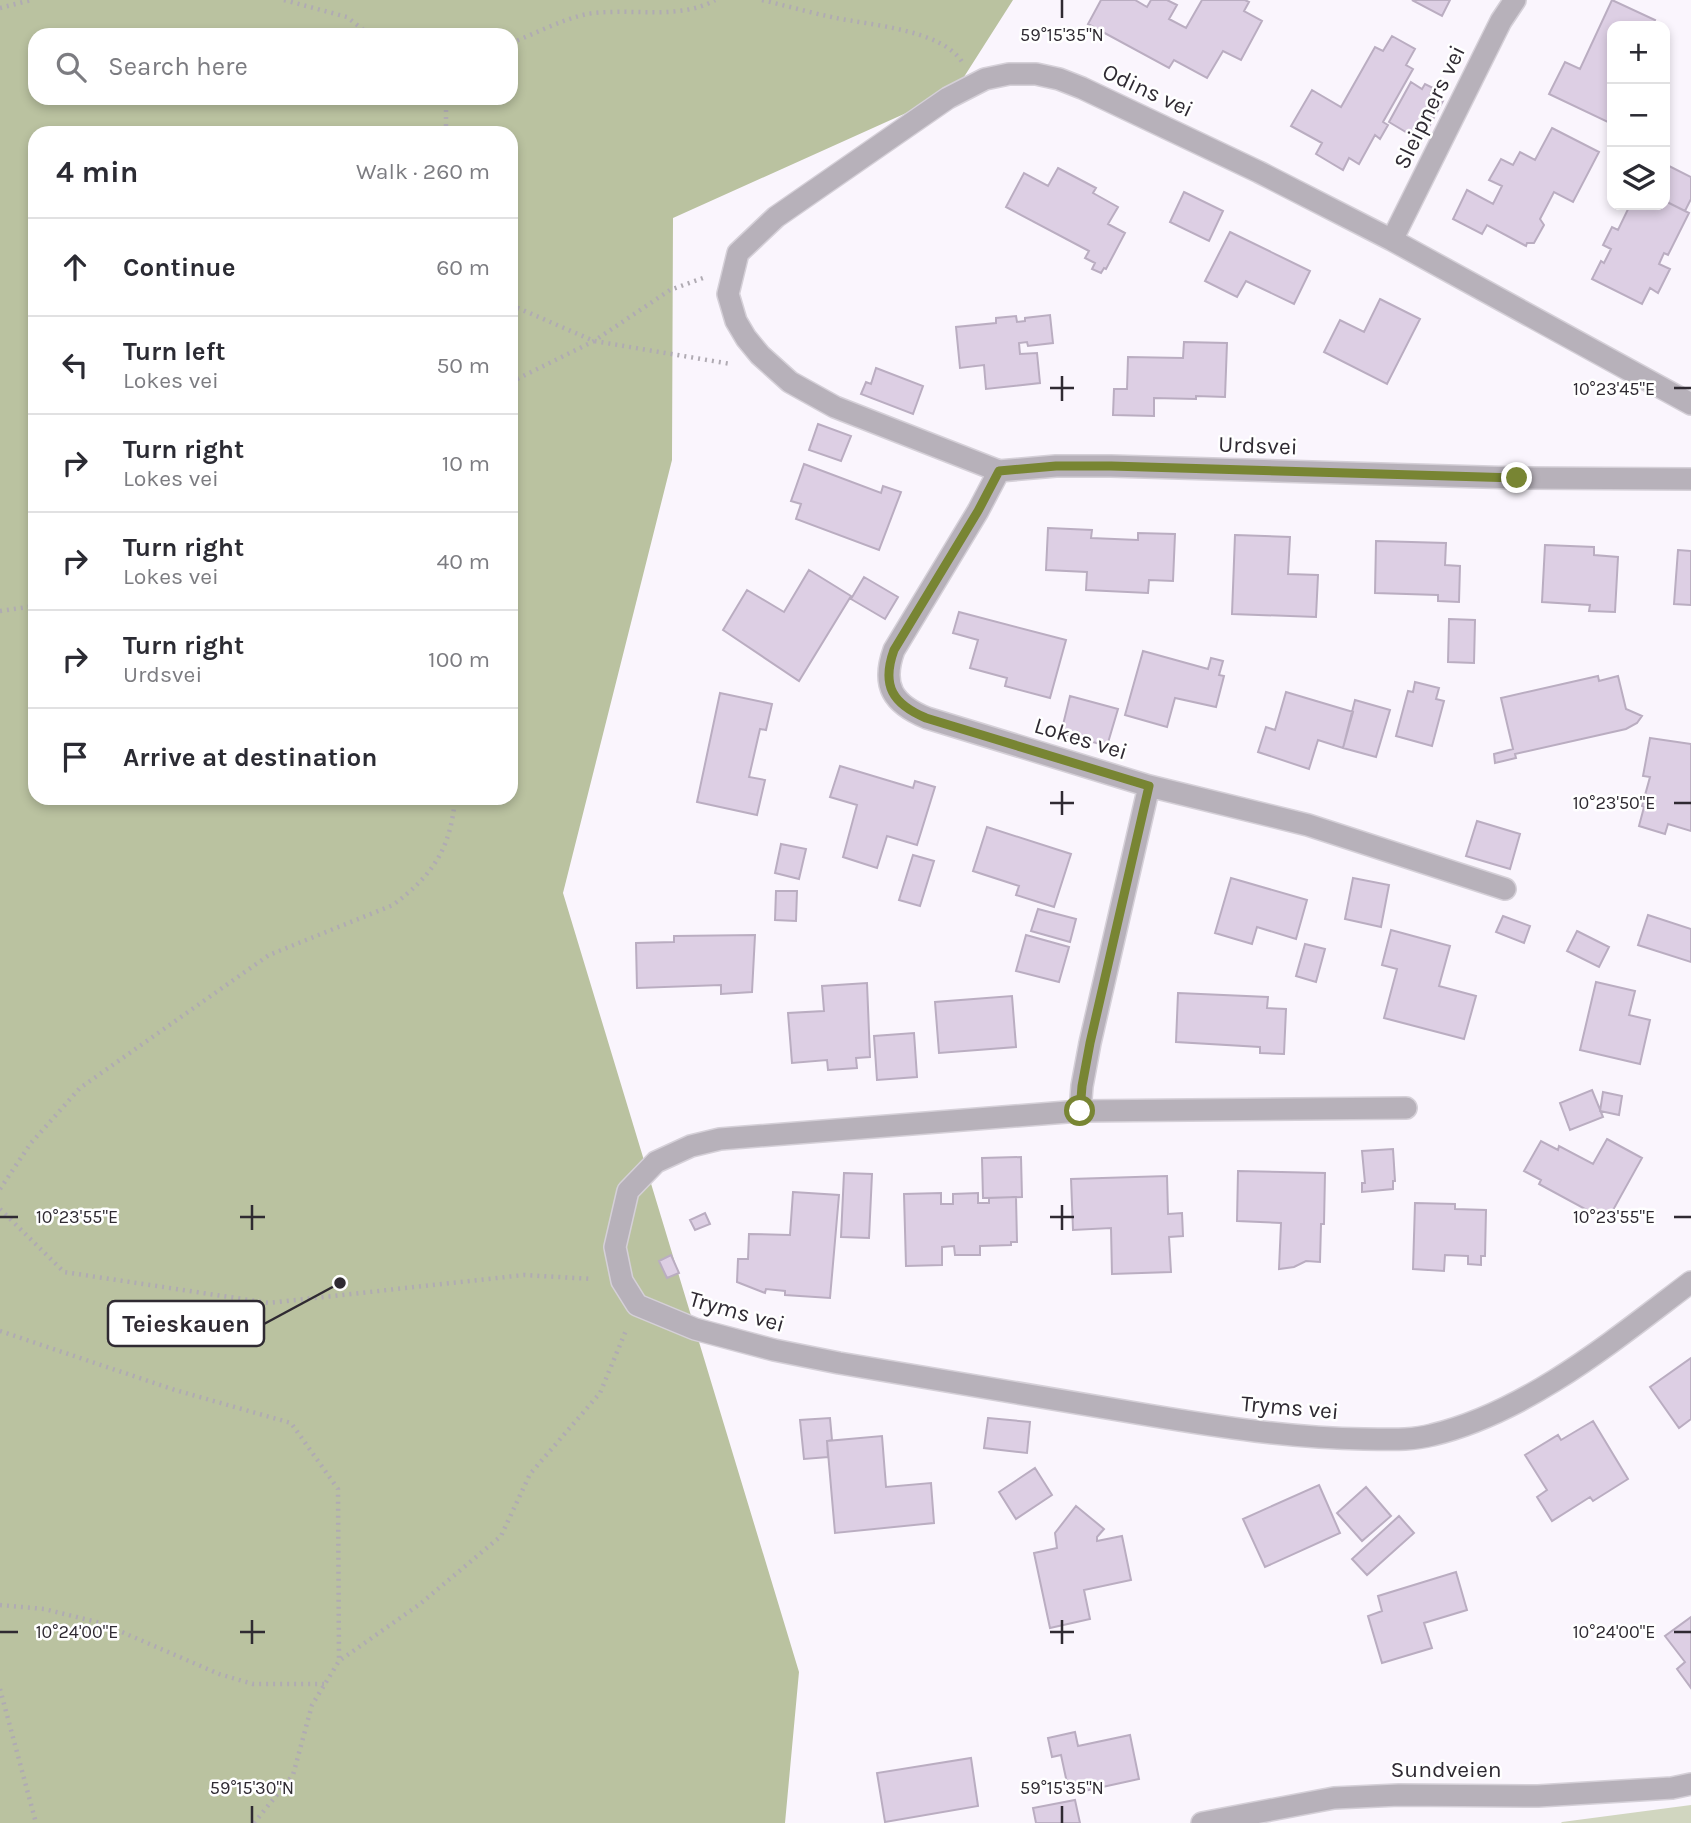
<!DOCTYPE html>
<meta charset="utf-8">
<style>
body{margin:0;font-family:Karla,sans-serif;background:#f7f7f7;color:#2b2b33}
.controls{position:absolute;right:21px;top:21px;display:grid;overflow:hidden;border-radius:14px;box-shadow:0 4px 10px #0003}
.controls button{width:63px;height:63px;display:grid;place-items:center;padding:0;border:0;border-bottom:2px solid #e1e1e2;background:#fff;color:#2b2b33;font:35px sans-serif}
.stop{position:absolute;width:21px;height:21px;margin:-16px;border:5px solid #788533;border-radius:50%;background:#fff}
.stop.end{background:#788533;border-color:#fff;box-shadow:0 2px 7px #0008}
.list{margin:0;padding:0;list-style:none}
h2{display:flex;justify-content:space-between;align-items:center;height:91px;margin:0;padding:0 28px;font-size:30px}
h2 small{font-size:23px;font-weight:400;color:#7c7c81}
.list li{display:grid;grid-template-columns:46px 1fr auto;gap:21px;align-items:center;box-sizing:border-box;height:98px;padding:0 28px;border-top:2px solid #e1e1e2}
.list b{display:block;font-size:26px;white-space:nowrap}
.list p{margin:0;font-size:23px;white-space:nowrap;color:#7c7c81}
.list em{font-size:23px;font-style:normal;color:#7c7c81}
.icon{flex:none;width:38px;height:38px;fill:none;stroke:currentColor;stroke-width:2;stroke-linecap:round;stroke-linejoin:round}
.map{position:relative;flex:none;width:1691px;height:1823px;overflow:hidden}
.search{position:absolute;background:#fff;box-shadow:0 4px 10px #0003;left:28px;top:28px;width:490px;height:77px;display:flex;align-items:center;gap:18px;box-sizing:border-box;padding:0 24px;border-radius:21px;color:#7c7c81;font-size:26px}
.panel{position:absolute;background:#fff;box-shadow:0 4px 10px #0003;left:28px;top:126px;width:490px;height:679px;border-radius:21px}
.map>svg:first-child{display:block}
.green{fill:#d1d6c0}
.forest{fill:#bac2a0;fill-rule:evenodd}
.building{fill:#ddcfe4;stroke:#baadc1;stroke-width:2}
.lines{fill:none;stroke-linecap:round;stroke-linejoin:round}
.minor-casing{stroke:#d5d0d8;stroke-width:24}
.path{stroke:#b0abb3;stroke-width:4.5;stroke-dasharray:2 5;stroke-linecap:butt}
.minor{stroke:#b7b1ba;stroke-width:21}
.route{stroke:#788533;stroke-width:9}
.ticks{fill:none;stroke:#2f2a32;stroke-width:2.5}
.labels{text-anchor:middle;stroke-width:5;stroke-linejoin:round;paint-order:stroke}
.street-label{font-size:23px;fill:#2f2a32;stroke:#fff}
.ticks-label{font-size:18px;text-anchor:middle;fill:#2f2a32;stroke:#fff;stroke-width:5;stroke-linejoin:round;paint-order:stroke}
.leader{fill:none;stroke:#2f2a32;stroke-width:2.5}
.callout-dot{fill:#2f2a32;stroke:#fff;stroke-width:2.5}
.callout{fill:#fff;stroke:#2f2a32;stroke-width:2.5}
.callout-label{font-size:24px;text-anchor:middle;font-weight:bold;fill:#2f2a32}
</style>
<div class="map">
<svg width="1691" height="1823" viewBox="0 0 1691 1823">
<rect width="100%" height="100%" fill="#faf5fd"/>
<!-- green -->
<path class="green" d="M1691,1805V1823H1561L1562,1822Z"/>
<!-- forest -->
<path class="forest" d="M0,0H1013L955,91L673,218L672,460L563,893L799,1672L785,1823H0ZM35,35H511V98H35ZM35,133H511V798H35Z"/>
<!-- building -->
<path class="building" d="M1101,0H1135L1147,7L1151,0H1167L1177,5L1169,19L1186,28L1202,0H1245L1249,2L1244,11L1262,21L1241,60L1223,51L1207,78L1174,60L1169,68L1088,24Z
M1412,0H1450L1442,16Z
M1612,0L1655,20L1652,26H1612V124L1549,94L1565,62L1580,69Z
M1392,36L1415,49L1406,65L1413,69L1383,122L1388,125L1380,139L1375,135L1359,164L1349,158L1343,170L1316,154L1322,143L1291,126L1312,90L1341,107L1375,47L1383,51Z
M1411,82L1422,89L1425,84L1433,88L1430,94L1443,101L1421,141L1389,122Z
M1552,128L1599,152L1573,202L1554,192L1540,219L1544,225L1534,243H1527L1526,246L1487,225L1482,234L1453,219L1467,190L1493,204L1502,186L1489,180L1501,159L1513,165L1520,152L1535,160Z
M1665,164L1691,177V199L1685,211L1665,201Z
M1058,168L1096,188L1093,193L1118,207L1108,224L1125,233L1106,269L1104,268L1101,273L1092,269L1095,263L1085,258L1089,251L1006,207L1024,173L1048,186Z
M1184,192L1223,211L1209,241L1170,222Z
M1665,201L1689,213L1668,255L1664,253L1659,264L1670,269L1658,293L1650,288L1642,304L1592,279L1601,261L1604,263L1611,249L1603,245L1612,227L1618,230L1630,205H1665Z
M1230,232L1310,271L1294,304L1246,281L1237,297L1205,281Z
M1380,299L1420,319L1387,384L1324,352L1340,320L1364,332Z
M1050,315L1053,343L1028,346L1027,342L1019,343L1020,354L1037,353L1040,383L986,389L984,365L960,368L956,327L996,323V318L1016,316L1017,322L1025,321V318Z
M1184,342L1227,343L1225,397L1196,396V399L1154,398V416L1113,415L1114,389H1127L1128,357L1183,358Z
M876,368L923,386L913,414L861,394L866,382L871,384Z
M818,424L851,436L841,461L809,450Z
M804,464L881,493L883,486L901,492L879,550L796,519L801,504L791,501Z
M1048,528L1092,530L1091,538L1138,540V533L1175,534L1173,581L1149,580L1148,593L1086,590L1087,572L1046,570Z
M1235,535L1290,537L1288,574L1318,575L1316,617L1232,614Z
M1376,541L1446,543L1445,565L1460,566L1459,602L1438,601V595L1375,593Z
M1545,545L1594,547V555L1618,557L1615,612L1589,611L1590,605L1542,602Z
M1678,550L1691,551V605L1674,604Z
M809,570L851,596L799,681L723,630L747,590L784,612Z
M864,577L898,597L885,619L851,599Z
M959,612L1066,640L1050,698L1005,686L1007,678L970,668L978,640L953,633Z
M1449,619L1475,620L1474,663L1448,662Z
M1143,651L1208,669L1211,658L1223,661L1219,675L1224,676L1216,707L1175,698L1167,727L1125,715Z
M1598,676L1599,681L1618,676L1626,709L1642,716L1637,723L1626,729L1515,754L1516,758L1495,763L1494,754L1513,749L1501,698Z
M1415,682L1439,688L1436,699L1444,701L1432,746L1396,736L1408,691L1413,692Z
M1286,692L1353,712L1343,748L1318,740L1309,769L1258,752L1266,727L1275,730Z
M720,693L772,704L766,730L760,729L749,777L765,780L757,815L697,802Z
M1070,696L1118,709L1107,746L1061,733Z
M1355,700L1390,710L1376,757L1343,748Z
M1650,738L1691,744V831L1668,824L1665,834L1639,826L1644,807L1642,806L1650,777L1643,776Z
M840,766L913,788L915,781L935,787L917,845L887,836L877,868L843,857L857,805L830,797Z
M1477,821L1520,834L1510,869L1466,856Z
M987,827L1071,854L1054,907L1016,895L1019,886L973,871Z
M781,844L806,849L799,879L775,873Z
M913,855L934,861L920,906L899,900Z
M1231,878L1307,900L1296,939L1257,927L1252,944L1215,933Z
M1353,878L1389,885L1381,927L1345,919Z
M776,891H797L796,921L775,920Z
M1038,909L1076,919L1070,942L1031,931Z
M1648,915L1691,929V962L1638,945Z
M1503,916L1530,926L1524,943L1496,932Z
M1391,930L1450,946L1439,986L1476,996L1464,1039L1384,1018L1397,969L1382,965Z
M1577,931L1609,947L1599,967L1567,951Z
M755,935L752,992L721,994V985L637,988L636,943L674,942V936Z
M1026,935L1069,947L1059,982L1016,971Z
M1305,944L1325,949L1316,982L1296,976Z
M1596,982L1635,991L1629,1015L1650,1020L1640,1064L1580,1050Z
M867,983L870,1057L856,1058L857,1068L828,1070L827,1060L792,1063L788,1013L824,1011L822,986Z
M1178,993L1268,997L1267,1008L1286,1009L1284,1054L1260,1053V1047L1176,1042Z
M1012,996L1016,1047L939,1053L935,1002Z
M914,1033L917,1077L877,1080L874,1036Z
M1592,1090L1603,1117L1570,1130L1560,1103Z
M1603,1092L1622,1096L1619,1115L1600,1111Z
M1607,1139L1642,1158L1607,1221L1539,1184L1541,1180L1524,1171L1541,1141L1558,1150L1559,1146L1593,1164Z
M1393,1149L1395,1181H1393V1189L1362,1192V1183H1365L1362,1151Z
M1021,1157L1022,1197L983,1198L982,1158Z
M1238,1171L1325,1173L1324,1224H1321L1320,1262L1306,1261L1294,1267L1279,1269L1281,1223L1237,1221Z
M844,1173L872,1174L869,1238L841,1237Z
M1167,1176L1168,1214L1182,1213L1183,1236L1169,1237L1171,1272L1112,1274L1111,1228L1073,1230L1071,1179Z
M793,1192L839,1195L830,1298L785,1295V1291L766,1289L765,1293L737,1282L738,1259H748L749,1234L790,1235Z
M941,1193V1204H953V1194L978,1193V1203H989V1198L1016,1197L1017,1242H1011V1245L980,1246V1255H955L954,1246L942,1247V1265L906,1266L904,1194Z
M1415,1203L1455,1204V1209L1486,1210L1485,1256H1481V1265L1468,1264V1256L1445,1255L1444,1271L1413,1269Z
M705,1213L710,1224L695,1230L690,1220Z
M671,1255L679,1273L667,1278L659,1261Z
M1691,1358V1419L1679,1428L1650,1387Z
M830,1418L832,1440L827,1441L828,1457L804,1459L800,1420Z
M988,1418L1030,1422L1027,1453L984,1448Z
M1593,1421L1628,1479L1593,1501L1590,1497L1552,1521L1537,1497L1547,1490L1525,1455L1558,1435L1561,1440Z
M882,1436L886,1487L931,1483L934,1523L835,1533L827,1441Z
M1035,1468L1052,1495L1016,1519L999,1492Z
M1319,1485L1340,1533L1265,1567L1243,1519Z
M1366,1487L1391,1516L1362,1541L1337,1513Z
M1076,1506L1104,1529L1097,1537V1541L1122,1536L1131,1580L1084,1590L1090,1619L1050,1628L1034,1553L1057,1548L1055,1533Z
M1399,1516L1414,1533L1367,1575L1352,1559Z
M1456,1572L1467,1610L1424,1623L1432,1648L1382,1663L1368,1616L1382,1611L1378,1596Z
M1691,1617V1688L1677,1669L1685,1662L1665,1636Z
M1075,1732L1078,1746L1130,1735L1139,1779L1075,1793L1072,1782L1067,1783L1061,1755L1052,1757L1048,1738Z
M971,1758L978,1806L885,1822L877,1773Z
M1075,1800L1080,1823H1036L1033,1808Z"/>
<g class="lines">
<defs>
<path id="minor" d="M1392,240L1501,21L1515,0
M1691,404L1392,240L1259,172L1082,88L1059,79L1036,74H1009L985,79L948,98L776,217L738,253L728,294L736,321L746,338L760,355L790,382L835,407L999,471L1056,466H1111L1517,478L1691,479
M999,471L978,511L894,650C881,686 893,704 927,718L1149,786L1308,825L1505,889
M1406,1108L1080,1111L720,1139L691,1146L656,1162L628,1191L615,1247L622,1281L637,1305L695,1329L774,1350L839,1363C942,1380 1045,1397 1148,1415C1220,1427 1291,1438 1364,1439C1387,1439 1410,1441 1432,1435C1528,1412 1614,1340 1691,1282
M1080,1111L1082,1086L1090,1043L1149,786
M1202,1823L1334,1798L1399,1795L1538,1796L1672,1788L1691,1784"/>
</defs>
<!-- minor casing -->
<use href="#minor" class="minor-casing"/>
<!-- path -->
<path class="path" d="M284,0L347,17L370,35
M762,0C787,6 812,13 836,18C871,25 942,30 962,62
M0,8L31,0
M511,43C534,34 563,19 587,14C629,7 679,21 715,0
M446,133V98
M511,305L594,341L731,364
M511,382L594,341L670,290L703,278
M0,611L35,606
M0,1189L31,1143L80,1088L269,955L393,905C433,875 451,848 455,798
M0,1209L64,1272L269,1303L524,1275L593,1279
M0,1331L175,1390L291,1423L338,1489L339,1661
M0,1605L44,1609L101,1623L219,1674L253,1684H324
M0,1689L36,1823
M254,1823L293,1775L312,1705L339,1661L420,1604L501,1536L530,1474L600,1393L627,1328"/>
<!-- minor -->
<use href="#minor" class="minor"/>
</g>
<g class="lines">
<!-- route -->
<path class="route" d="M1080,1111L1082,1086L1090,1043L1149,786L926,718C893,704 881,686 894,650L978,511L999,471L1056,466H1111L1517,478"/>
</g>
<!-- ticks -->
<path class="ticks" d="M1062,0V18M1062,376V401M1050,388H1074M1674,388H1691M1062,791V815M1050,803H1074M1674,803H1691M252,1205V1230M1062,1205V1230M0,1217H18M240,1217H265M1050,1217H1074M1674,1217H1691M252,1620V1644M1062,1620V1644M0,1632H18M240,1632H265M1050,1632H1074M1674,1632H1691M252,1806V1823M1062,1806V1823"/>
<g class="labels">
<!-- street labels -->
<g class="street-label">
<text transform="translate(1148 90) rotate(25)" y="8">Odins vei</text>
<text transform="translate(1429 107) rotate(-64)" y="8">Sleipners vei</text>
<text transform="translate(1258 445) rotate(2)" y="8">Urdsvei</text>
<text transform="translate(1081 738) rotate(17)" y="8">Lokes vei</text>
<text transform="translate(737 1311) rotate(16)" y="8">Tryms vei</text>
<text transform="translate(1290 1407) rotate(5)" y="8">Tryms vei</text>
<text x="1446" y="1777">Sundveien</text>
</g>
</g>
<g class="ticks-label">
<text x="1062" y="41">59°15'35"N</text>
<text x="1614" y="395">10°23'45"E</text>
<text x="1614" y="809">10°23'50"E</text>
<text x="77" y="1223">10°23'55"E</text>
<text x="1614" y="1223">10°23'55"E</text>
<text x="1614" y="1638">10°24'00"E</text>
<text x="77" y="1638">10°24'00"E</text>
<text x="252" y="1794">59°15'30"N</text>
<text x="1062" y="1794">59°15'35"N</text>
</g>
<!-- callouts -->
<path class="leader" d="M340 1283L264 1324"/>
<circle class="callout-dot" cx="340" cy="1283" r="7"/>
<rect class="callout" x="108" y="1301" width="156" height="45" rx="7"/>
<g class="callout-label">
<text x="186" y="1332">Teieskauen</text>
</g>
</svg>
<div class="controls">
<button>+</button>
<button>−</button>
<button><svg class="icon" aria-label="layers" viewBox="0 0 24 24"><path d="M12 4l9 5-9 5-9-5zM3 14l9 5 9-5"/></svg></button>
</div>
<div class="stop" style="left:1080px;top:1111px"></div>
<div class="stop end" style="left:1517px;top:478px"></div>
<div class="search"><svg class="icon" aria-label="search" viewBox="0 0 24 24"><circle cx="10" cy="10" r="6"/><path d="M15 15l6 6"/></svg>Search here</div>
<section class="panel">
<h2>4 min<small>Walk · 260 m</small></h2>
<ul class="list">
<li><svg class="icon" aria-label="ahead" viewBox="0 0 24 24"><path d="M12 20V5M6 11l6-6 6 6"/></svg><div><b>Continue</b></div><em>60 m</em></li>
<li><svg class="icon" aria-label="left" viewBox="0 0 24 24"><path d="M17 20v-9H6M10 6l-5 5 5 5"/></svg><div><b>Turn left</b><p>Lokes vei</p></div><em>50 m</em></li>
<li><svg class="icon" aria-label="right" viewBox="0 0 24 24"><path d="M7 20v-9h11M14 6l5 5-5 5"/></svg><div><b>Turn right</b><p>Lokes vei</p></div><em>10 m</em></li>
<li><svg class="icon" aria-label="right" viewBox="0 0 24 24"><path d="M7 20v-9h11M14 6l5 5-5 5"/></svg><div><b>Turn right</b><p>Lokes vei</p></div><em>40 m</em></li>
<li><svg class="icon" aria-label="right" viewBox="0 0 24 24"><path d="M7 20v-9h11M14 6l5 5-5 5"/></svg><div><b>Turn right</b><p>Urdsvei</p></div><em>100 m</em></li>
<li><svg class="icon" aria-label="arrive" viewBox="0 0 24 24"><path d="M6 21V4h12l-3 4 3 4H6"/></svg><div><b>Arrive at destination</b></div></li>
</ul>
</section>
</div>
